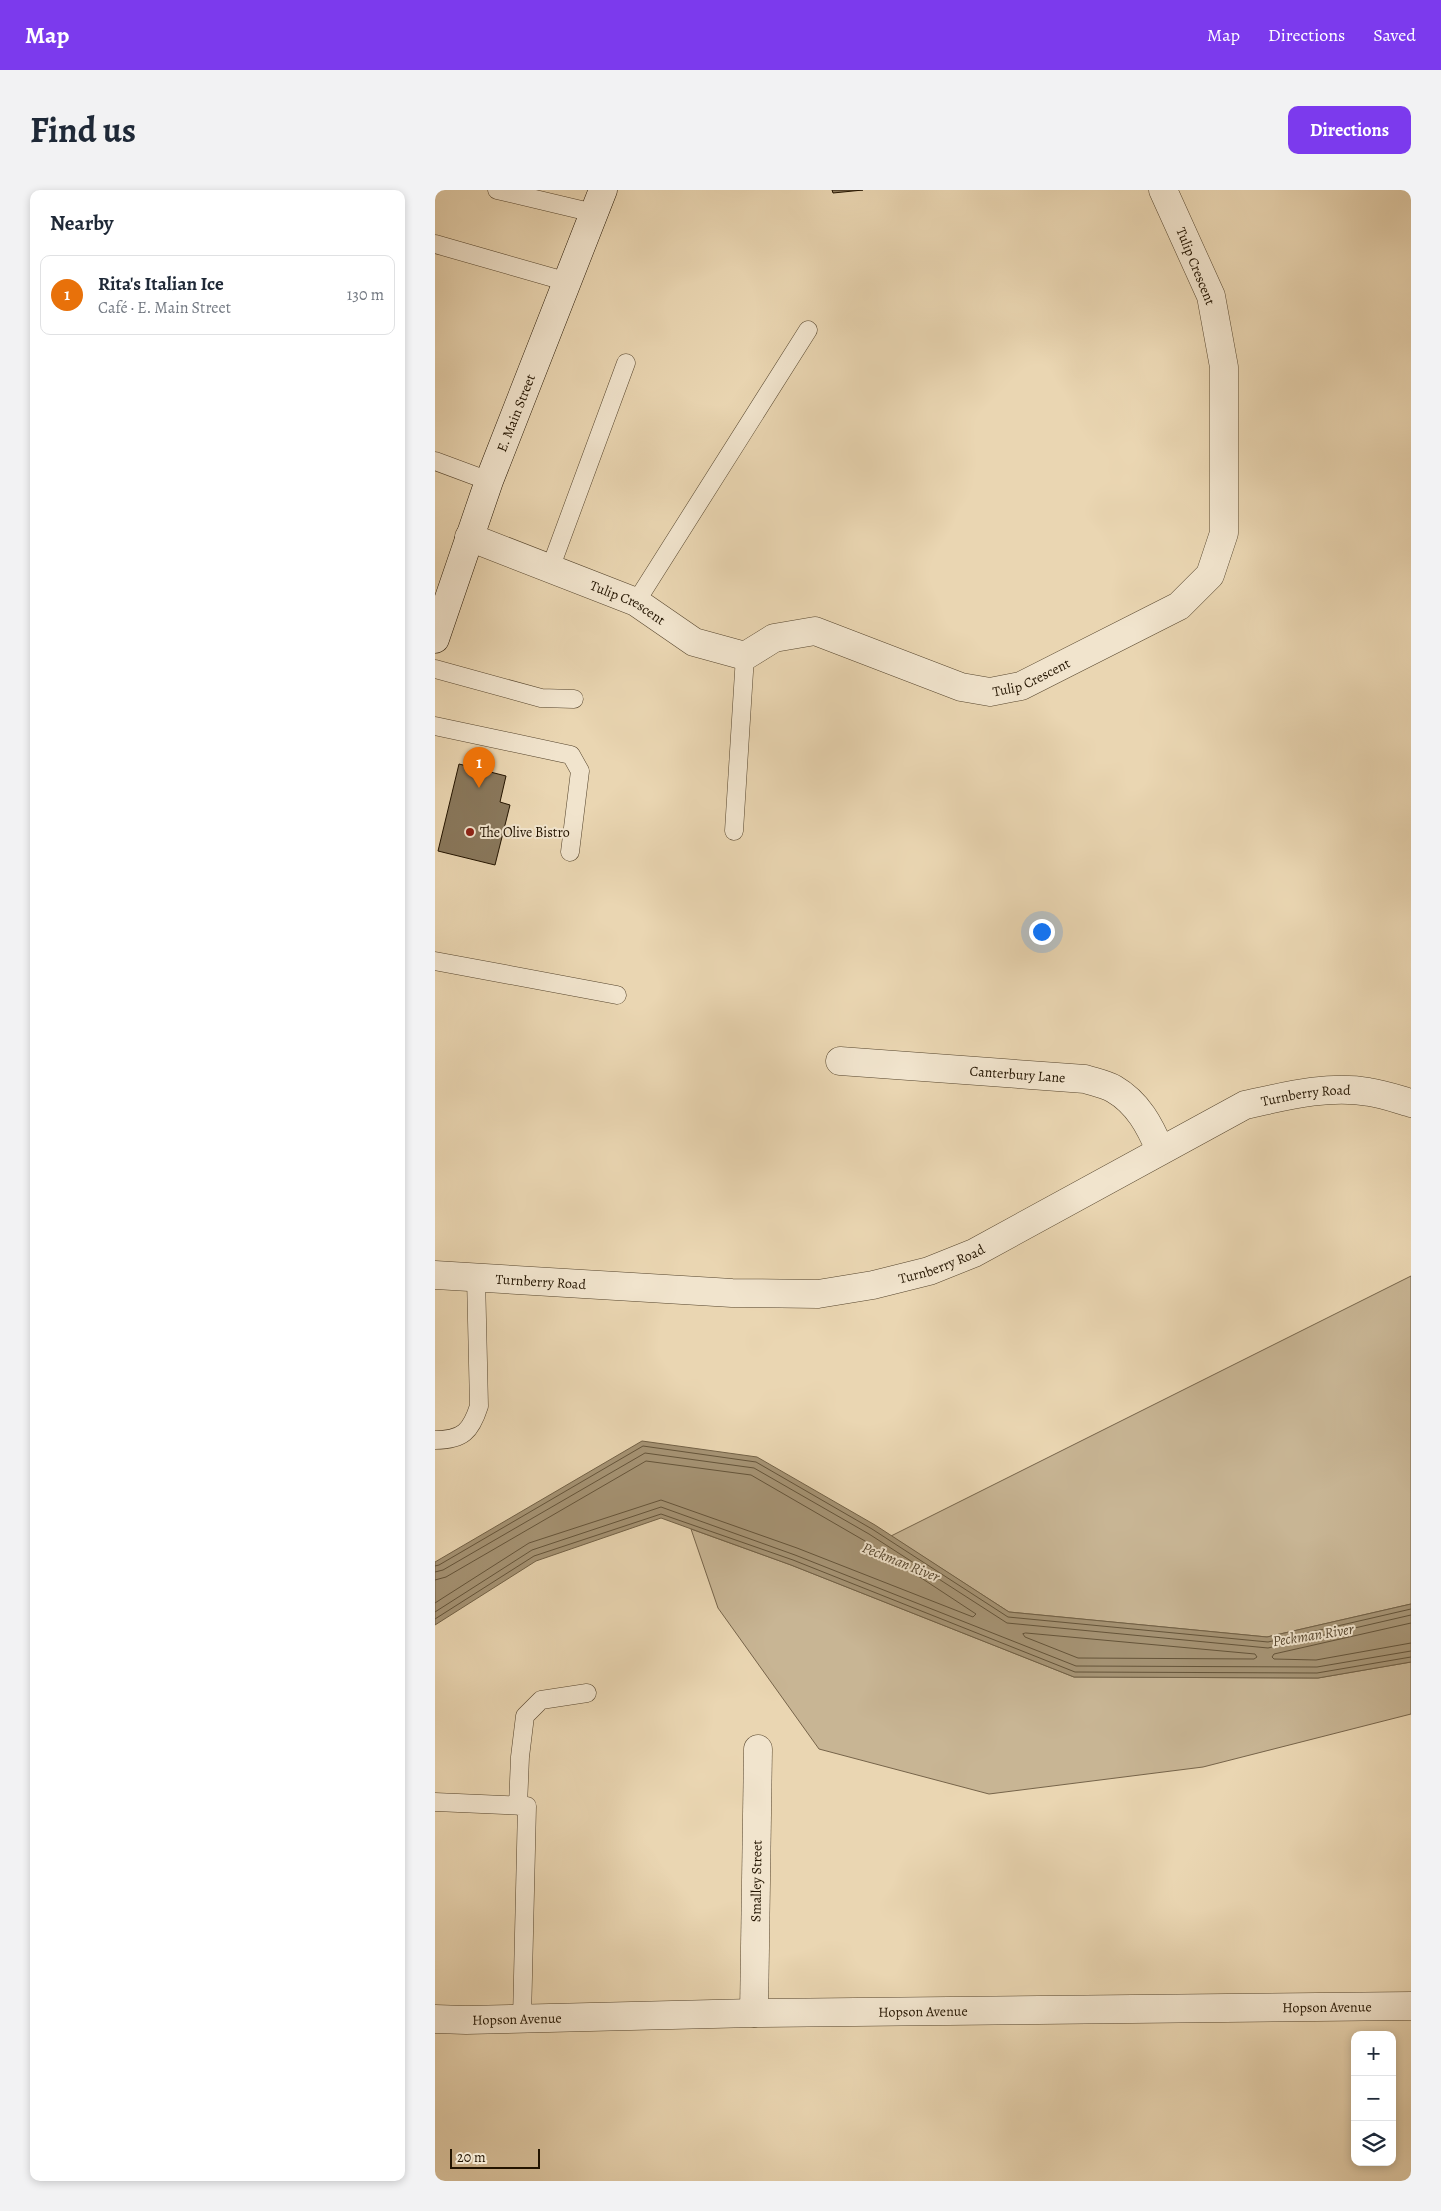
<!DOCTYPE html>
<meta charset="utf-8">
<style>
body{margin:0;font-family:Alegreya,serif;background:#f2f2f3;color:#1f2937}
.controls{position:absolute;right:15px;bottom:15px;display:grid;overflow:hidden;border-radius:10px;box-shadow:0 2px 8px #0003}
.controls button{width:45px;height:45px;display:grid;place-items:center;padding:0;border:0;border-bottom:1px solid #e0e1e3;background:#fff;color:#1f2937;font:25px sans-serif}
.scale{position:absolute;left:15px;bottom:12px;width:90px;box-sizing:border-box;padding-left:5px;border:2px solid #231400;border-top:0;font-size:14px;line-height:18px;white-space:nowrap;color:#231400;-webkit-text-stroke:4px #f1e4cd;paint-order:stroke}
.you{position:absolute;left:606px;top:741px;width:18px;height:18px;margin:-12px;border:4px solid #fff;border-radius:50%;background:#1a73e8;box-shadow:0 0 0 8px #1a73e833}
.badge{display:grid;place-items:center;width:32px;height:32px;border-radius:50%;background:#7c3aed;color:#fff;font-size:16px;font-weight:700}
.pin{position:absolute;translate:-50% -41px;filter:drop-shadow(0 1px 2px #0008)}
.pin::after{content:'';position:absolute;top:26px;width:18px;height:15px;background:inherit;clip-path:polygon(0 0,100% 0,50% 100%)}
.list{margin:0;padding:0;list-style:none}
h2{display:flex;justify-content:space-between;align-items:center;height:65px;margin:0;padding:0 20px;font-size:21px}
h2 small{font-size:16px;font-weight:400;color:#747a83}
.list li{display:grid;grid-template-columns:32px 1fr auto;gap:15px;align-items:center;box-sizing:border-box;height:80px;margin:0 10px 10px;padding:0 10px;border:1px solid #e0e1e3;border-radius:10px}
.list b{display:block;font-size:19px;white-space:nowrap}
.list p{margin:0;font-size:16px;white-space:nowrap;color:#747a83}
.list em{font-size:16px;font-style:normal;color:#747a83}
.icon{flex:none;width:28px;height:28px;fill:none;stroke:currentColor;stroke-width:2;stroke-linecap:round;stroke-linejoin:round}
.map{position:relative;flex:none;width:976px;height:1991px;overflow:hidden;border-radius:10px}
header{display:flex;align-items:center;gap:30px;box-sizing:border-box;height:70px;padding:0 25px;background:#7c3aed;color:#fff}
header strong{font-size:24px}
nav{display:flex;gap:28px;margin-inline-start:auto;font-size:18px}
.intro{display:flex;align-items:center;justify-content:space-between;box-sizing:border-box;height:120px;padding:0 30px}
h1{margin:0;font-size:35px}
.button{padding:12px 22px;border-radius:10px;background:#7c3aed;color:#fff;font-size:18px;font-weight:700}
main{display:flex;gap:30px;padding:0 30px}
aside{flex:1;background:#fff;border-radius:10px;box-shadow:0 2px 8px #0003}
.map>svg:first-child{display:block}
.green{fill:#c8b594;stroke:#76644a}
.water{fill:#a69475;stroke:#726146}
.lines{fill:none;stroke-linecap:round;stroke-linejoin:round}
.shore{stroke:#64543a;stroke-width:1}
.building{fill:#8a795d;stroke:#231400}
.lane-casing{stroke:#55442c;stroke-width:19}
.street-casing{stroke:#55442c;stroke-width:29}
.secondary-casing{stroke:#231400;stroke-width:29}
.lane{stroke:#f1e4cd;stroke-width:18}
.street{stroke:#f1e4cd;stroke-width:28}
.secondary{stroke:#f1e4cd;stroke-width:28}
.poi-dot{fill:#8f2418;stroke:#f1e4cd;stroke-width:2}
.labels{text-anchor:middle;stroke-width:4;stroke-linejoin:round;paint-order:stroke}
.street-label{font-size:14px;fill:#231400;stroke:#f1e4cd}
.poi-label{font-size:14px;fill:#231400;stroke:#f1e4cd;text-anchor:start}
.water-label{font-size:15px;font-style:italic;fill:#57472f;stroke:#f1e4cd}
</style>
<header>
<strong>Map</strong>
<nav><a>Map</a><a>Directions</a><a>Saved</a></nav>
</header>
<div class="intro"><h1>Find us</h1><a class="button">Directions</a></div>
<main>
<aside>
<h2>Nearby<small></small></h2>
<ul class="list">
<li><span class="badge" style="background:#e8710a">1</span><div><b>Rita's Italian Ice</b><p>Café · E. Main Street</p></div><em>130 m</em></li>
</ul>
</aside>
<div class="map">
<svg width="976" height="1991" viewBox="0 0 976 1991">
<rect width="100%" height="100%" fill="#ead6b2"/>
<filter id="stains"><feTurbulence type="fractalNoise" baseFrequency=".004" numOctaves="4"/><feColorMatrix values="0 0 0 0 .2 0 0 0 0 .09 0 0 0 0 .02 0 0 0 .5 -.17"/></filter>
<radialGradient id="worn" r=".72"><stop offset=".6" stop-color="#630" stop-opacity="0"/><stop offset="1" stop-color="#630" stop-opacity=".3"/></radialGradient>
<!-- green -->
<path class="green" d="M976,1086V1414L832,1447L574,1422L456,1346Z
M256,1339L356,1375L639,1487L883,1488L976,1472V1524L768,1577L554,1604L384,1559L283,1418Z"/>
<!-- water -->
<path class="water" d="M207,1251L322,1267L440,1335L574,1422L832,1447L976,1414V1472L883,1488L639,1487L356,1375L226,1328L101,1371L0,1435V1372Z"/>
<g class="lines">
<!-- shore -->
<path class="shore" d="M0,1376L4,1375L208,1256L321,1272L437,1339L573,1427L833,1452L976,1419
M0,1382L8,1380L210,1263L319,1278L434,1344L572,1433L833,1458L976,1425
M0,1390L11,1387L211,1271L316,1285L430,1351L541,1424L538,1427L362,1358L226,1310L94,1353L0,1413
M0,1422L97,1360L226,1317L360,1365L641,1476L882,1477L976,1461
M0,1429L99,1366L226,1324L358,1370L640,1482L882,1483L976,1467
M976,1433L839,1464L837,1467L839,1469L881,1470L976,1453
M591,1443L820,1464L822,1467L819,1469L643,1468L590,1447L588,1444Z"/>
</g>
<!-- building -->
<path class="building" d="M397,0H428L398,3Z
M24,574L71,586L65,612L75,615L60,675L3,661Z"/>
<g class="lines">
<defs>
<path id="lane" d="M62,0L159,23
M0,54L133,92
M0,271L54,291
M115,379L191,173
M201,412L373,140
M0,479L106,508L139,509
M0,536L136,565L145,581L135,662
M299,641L310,466
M0,771L182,805
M0,1250C28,1250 36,1241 44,1216L41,1087
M0,1612L92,1616L87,1829
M83,1616L85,1567L90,1526L106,1510L152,1503"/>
<g id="street">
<path id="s1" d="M34,347L201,412L259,452L310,466L339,448L380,441L526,497L555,502L586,496L744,416L775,385L789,343V177L776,106L728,0"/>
<path id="s2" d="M405,871L650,889C659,892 670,894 679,899C703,913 715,936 725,960"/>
<path id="s3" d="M0,1085L297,1103L383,1104L438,1095L494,1081L539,1063L810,915C851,906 893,895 934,902C948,904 962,909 976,913"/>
<path id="s4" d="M319,1823L323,1559"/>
<path id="s5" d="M0,1829L31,1830L319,1823L976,1816"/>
</g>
<g id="secondary">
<path id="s6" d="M0,449L54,291L168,0"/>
</g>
</defs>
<!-- lane casing -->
<use href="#lane" class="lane-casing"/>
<!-- street casing -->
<use href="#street" class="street-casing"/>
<!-- secondary casing -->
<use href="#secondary" class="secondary-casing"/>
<!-- lane -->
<use href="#lane" class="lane"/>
<!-- street -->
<use href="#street" class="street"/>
<!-- secondary -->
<use href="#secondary" class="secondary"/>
</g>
<!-- markers -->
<circle class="poi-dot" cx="35" cy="642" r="5"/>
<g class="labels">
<!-- street labels -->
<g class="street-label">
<text transform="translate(761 76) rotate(68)" y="5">Tulip Crescent</text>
<text dy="5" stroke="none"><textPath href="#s6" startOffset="240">E. Main Street</textPath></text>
<text dy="5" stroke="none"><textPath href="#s1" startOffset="172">Tulip Crescent</textPath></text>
<text dy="5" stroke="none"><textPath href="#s1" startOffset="608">Tulip Crescent</textPath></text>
<text dy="5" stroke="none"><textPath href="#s2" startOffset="178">Canterbury Lane</textPath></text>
<text dy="5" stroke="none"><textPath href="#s3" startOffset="916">Turnberry Road</textPath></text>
<text dy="5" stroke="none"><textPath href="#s3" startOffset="511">Turnberry Road</textPath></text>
<text dy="5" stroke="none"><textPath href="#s3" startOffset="106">Turnberry Road</textPath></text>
<text dy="5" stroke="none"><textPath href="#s4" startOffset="132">Smalley Street</textPath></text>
<text dy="5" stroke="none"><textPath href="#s5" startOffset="892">Hopson Avenue</textPath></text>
<text dy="5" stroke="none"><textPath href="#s5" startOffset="488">Hopson Avenue</textPath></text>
<text dy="5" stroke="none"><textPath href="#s5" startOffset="82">Hopson Avenue</textPath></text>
</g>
<!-- poi labels -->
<g class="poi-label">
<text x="45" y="647">The Olive Bistro</text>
</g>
<!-- water labels -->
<g class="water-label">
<text transform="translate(466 1372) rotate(22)" y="5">Peckman River</text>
<text transform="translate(878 1445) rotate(-9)" y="5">Peckman River</text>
</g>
</g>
<rect width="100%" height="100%" filter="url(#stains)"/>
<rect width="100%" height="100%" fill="url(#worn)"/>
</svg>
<div class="controls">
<button>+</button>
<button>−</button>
<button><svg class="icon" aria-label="layers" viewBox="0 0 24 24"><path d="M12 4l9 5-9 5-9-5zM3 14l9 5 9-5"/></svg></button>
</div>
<div class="scale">20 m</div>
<div class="you"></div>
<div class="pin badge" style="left:44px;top:598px;background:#e8710a">1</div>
</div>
</main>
